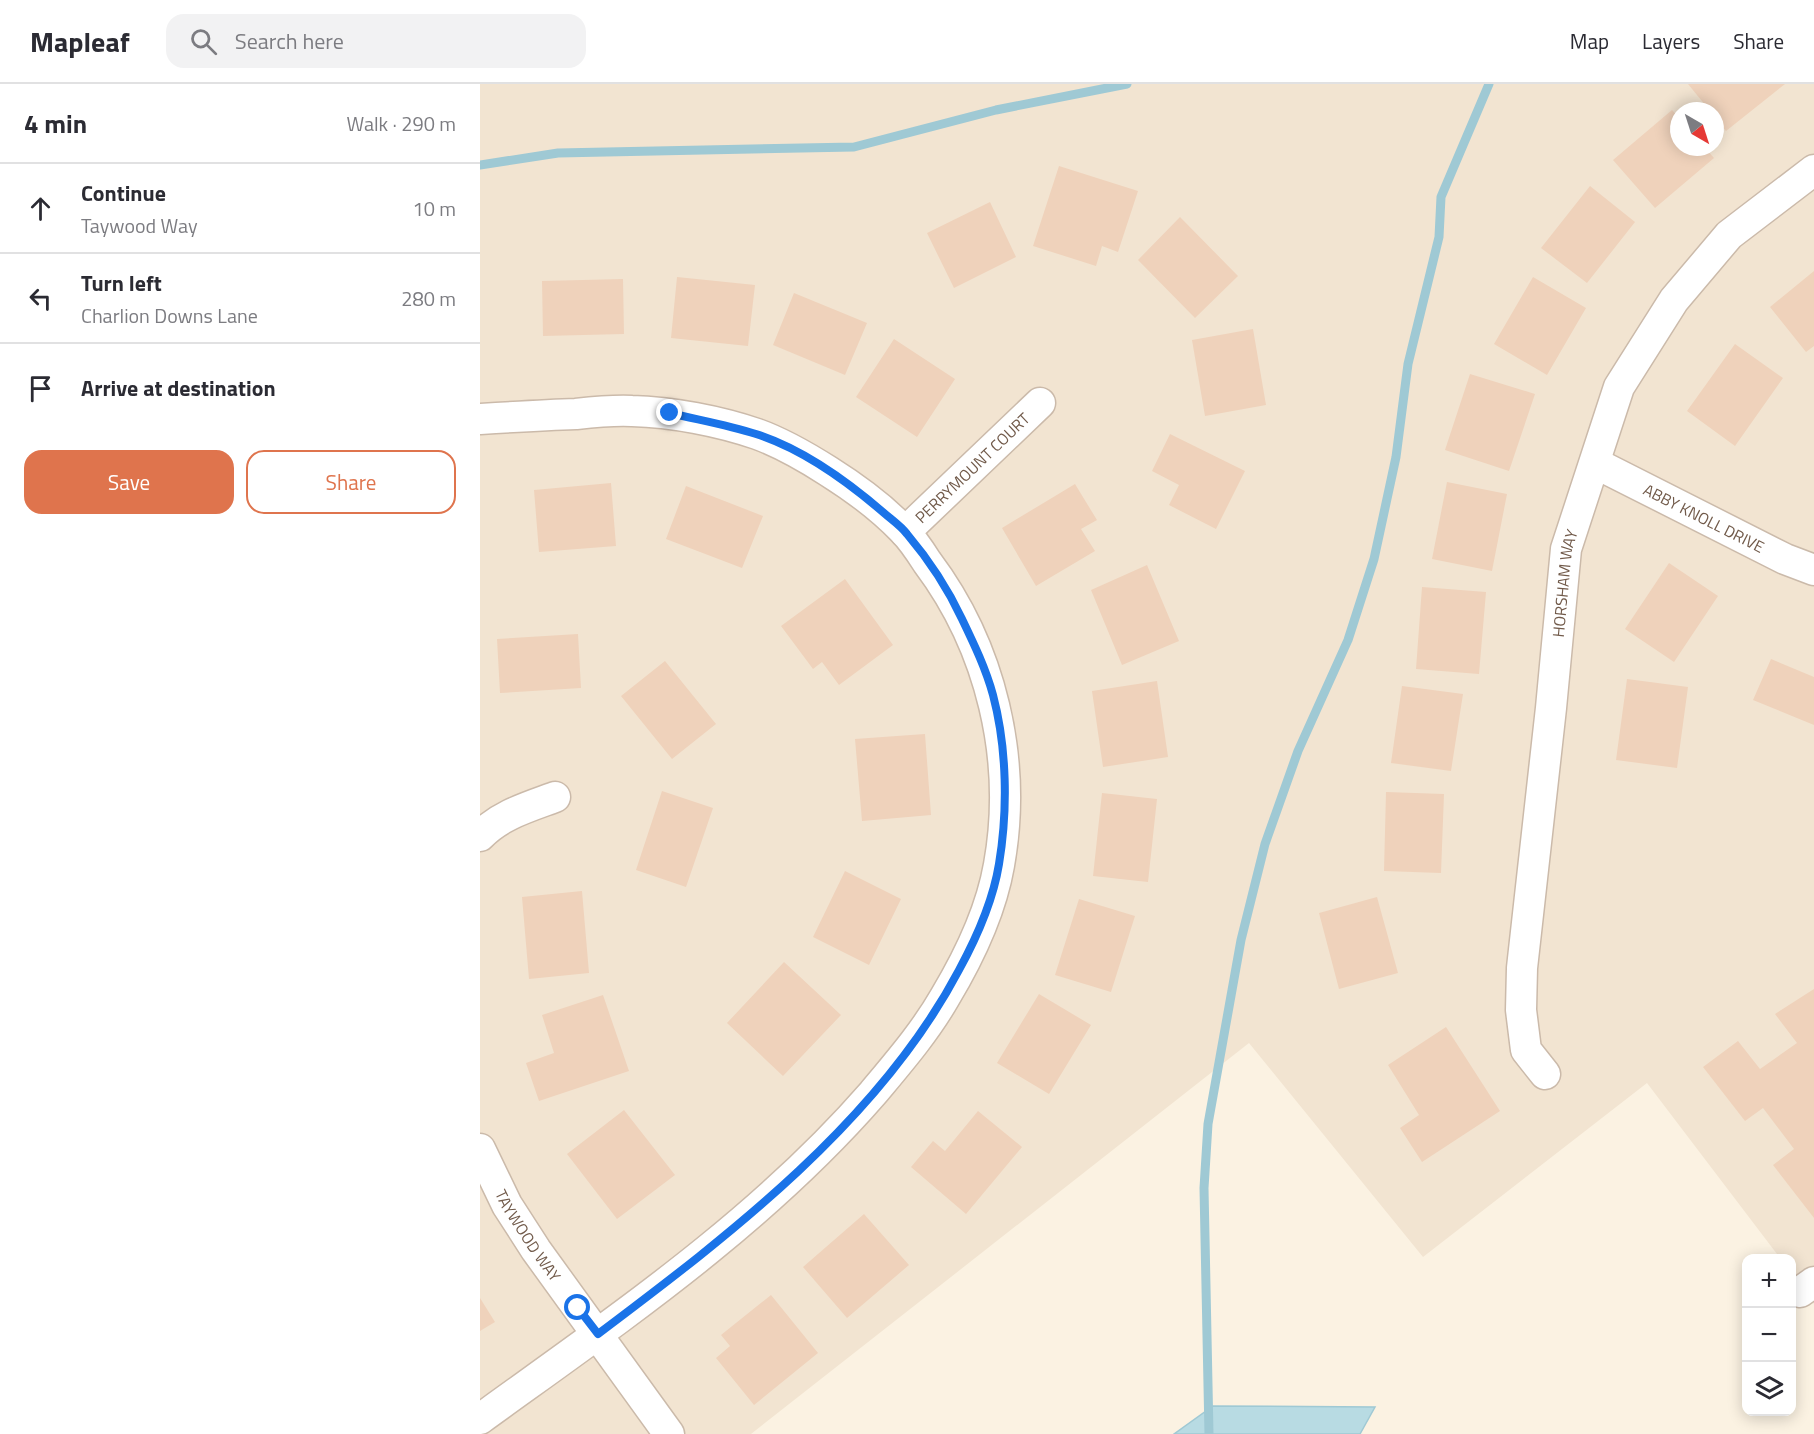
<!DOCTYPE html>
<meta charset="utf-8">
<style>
body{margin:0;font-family:"Titillium Web",sans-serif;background:#f2f2f3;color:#2b2b33}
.controls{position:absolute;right:18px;bottom:18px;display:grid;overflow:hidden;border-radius:12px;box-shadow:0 3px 15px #0003}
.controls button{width:54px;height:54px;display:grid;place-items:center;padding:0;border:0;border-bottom:2px solid #e1e1e2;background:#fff;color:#2b2b33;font:30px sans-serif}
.compass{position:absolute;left:1190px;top:18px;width:54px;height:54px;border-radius:50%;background:#fff;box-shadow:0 3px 15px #0003;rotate:141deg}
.stop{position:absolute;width:18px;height:18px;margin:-14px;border:4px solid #1a73e8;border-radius:50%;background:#fff}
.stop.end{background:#1a73e8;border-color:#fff;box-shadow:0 2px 6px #0008}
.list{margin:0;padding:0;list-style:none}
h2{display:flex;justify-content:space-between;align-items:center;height:78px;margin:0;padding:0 24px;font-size:26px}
h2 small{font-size:20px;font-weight:400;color:#7c7c81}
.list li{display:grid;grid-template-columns:39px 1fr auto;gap:18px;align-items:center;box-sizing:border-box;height:90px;padding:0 24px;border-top:2px solid #e1e1e2}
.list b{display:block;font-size:22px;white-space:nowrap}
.list p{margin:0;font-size:20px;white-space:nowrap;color:#7c7c81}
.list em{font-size:20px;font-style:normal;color:#7c7c81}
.actions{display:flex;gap:12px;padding:18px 24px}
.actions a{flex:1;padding:14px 0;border:2px solid #df744d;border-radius:18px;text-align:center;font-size:21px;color:#df744d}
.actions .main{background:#df744d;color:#fff}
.icon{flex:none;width:33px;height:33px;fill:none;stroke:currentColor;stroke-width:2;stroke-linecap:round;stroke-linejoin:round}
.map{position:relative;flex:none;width:1334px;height:1350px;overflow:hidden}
header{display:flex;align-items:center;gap:36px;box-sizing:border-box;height:84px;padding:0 30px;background:#fff;border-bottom:2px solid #e1e1e2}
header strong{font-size:28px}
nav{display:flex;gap:33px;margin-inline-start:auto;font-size:21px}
.search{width:420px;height:54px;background:#f2f2f3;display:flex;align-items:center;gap:15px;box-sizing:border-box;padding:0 21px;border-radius:18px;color:#7c7c81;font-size:22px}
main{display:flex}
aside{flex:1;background:#fff}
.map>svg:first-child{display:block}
.residential{fill:#f2e4d1;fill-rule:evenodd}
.water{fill:#b8dbe3;stroke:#9fc9d4;stroke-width:1.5}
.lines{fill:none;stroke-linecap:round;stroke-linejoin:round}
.stream{stroke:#9fc9d4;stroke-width:9}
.building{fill:#efd2bb}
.street-casing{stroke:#cbbaaa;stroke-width:33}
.street{stroke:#fff;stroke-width:30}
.route{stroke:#1a73e8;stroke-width:8}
.labels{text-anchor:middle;stroke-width:5;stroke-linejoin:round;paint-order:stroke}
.street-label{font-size:16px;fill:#715a4a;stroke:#fef6e8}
</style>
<header>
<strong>Mapleaf</strong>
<div class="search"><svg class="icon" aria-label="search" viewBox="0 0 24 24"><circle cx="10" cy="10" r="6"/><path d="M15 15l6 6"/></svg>Search here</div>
<nav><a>Map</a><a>Layers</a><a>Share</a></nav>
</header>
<main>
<aside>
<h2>4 min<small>Walk · 290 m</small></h2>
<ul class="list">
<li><svg class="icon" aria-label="ahead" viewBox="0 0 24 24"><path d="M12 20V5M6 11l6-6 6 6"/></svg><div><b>Continue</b><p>Taywood Way</p></div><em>10 m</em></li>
<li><svg class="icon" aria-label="left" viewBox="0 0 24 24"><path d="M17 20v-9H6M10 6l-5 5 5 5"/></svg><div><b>Turn left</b><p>Charlion Downs Lane</p></div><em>280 m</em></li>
<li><svg class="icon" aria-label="arrive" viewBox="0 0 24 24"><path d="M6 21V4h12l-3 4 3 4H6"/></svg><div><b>Arrive at destination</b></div></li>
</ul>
<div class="actions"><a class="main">Save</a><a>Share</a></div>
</aside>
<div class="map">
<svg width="1334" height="1350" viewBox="0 0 1334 1350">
<rect width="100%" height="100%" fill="#fbf2e2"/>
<!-- residential -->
<path class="residential" d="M0,0H1334V1220L1312,1190V1174H1300L1167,999L943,1173L769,959L271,1350H0ZM1199,27H1235V63H1199Z"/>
<!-- water -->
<path class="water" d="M733,1322L895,1323L880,1350H694Z"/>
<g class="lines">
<!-- stream -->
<path class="stream" d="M0,81L78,69L374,63L516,26L647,0
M729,1350L724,1104L728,1040L761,856L785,760L818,667L868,556L894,475L916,373L928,280L959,153L961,113L1009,0"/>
</g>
<!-- building -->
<path class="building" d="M1208,0H1305L1246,47L1235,34V27H1230Z
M1192,26L1199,34V63H1224L1234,74L1175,124L1133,76Z
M579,82L658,107L638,168L622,162L616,182L553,162Z
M1110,102L1155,138L1107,199L1061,164Z
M510,118L536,173L474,204L447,149Z
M700,133L758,192L715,234L658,176Z
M1334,187V262L1326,268L1290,223Z
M197,193L275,201L268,262L191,254Z
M1053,193L1106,224L1067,291L1014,260Z
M143,195L144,250L63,252L62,197Z
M314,209L387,239L365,291L293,261Z
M773,245L786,321L725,332L712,256Z
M414,255L475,295L437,353L376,313Z
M1255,260L1303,294L1255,362L1207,327Z
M990,290L1055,310L1029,387L965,366Z
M690,350L765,387L736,445L689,421L699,401L672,387Z
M967,398L1027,410L1012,487L952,475Z
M131,399L136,462L59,468L54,406Z
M595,400L617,436L601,445L615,467L556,502L522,444Z
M206,402L283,432L262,484L186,455Z
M1189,479L1238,512L1194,578L1145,545Z
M667,481L699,557L642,581L611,506Z
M365,495L413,561L359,601L342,578L333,585L301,542Z
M942,503L1006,508L999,590L936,585Z
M98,550L101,604L20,609L17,555Z
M1291,575L1334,593V641L1273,616Z
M185,577L236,640L192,675L141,612Z
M1147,595L1208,603L1197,684L1136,676Z
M677,597L688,673L623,683L612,607Z
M922,602L983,610L971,687L911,679Z
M445,650L451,731L382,737L375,655Z
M182,707L233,724L206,803L156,786Z
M906,708L964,710L961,789L904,787Z
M622,709L677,715L668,798L613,792Z
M365,787L421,815L389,881L333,853Z
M102,807L109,889L49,895L42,813Z
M897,813L918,889L859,905L839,829Z
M599,815L655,832L631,908L575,891Z
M304,878L361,931L303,992L247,939Z
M1334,905V1134L1293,1081L1314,1065L1283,1024L1265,1037L1223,983L1258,957L1280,985L1317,959L1295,930Z
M559,910L611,941L569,1010L517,979Z
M123,911L149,987L59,1017L46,979L74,969L62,931Z
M966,943L1020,1027L942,1078L920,1044L939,1031L908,981Z
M144,1026L195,1091L137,1135L87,1070Z
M498,1027L542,1063L486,1130L431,1083L453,1057L465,1067Z
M384,1130L429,1181L367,1234L323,1183Z
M291,1211L338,1269L274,1321L236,1274L250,1262L241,1251Z
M0,1214L15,1238L0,1247Z"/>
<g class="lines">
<defs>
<g id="street">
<path d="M0,335C32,333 64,331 96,330C114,328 133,326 152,327C192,328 239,337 277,350C302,359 326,373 348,387C375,404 401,423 423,446C432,455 440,467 447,478C511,563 538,675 519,781C511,827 489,873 465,913C445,948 418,979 393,1009C280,1139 138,1235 0,1335"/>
<path id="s1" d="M1115,379L1305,475L1334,486"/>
<path id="s2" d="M425,448L560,319"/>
<path d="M0,752C20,731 48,723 75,713"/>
<path id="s3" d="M1065,990L1046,966L1041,926L1042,884L1071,624L1086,465L1139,303L1194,216L1249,151L1334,86"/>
<path id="s4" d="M0,1065L27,1121L56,1166L189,1350"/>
<path d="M1320,1208L1334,1198"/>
</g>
</defs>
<!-- street casing -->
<use href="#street" class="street-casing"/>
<!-- street -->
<use href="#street" class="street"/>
</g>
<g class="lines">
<!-- route -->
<path class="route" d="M98,1224L118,1250C251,1150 400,1036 479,886C497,853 513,817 519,780C528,726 527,664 513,611C506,585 494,560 482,535C468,505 449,476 427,450C421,442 412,436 404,429C367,397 323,365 276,350C248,341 219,336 190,329"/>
</g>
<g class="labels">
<!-- street labels -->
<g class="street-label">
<text dy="6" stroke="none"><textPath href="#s2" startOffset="93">PERRYMOUNT COURT</textPath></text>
<text dy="6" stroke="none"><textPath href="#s1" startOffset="122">ABBY KNOLL DRIVE</textPath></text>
<text dy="6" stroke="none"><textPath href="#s3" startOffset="500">HORSHAM WAY</textPath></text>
<text dy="6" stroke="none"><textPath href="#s4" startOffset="99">TAYWOOD WAY</textPath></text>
</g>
</g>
</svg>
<div class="controls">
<button>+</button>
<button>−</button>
<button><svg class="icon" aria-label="layers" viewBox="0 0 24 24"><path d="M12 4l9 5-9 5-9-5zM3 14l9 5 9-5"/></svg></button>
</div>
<svg class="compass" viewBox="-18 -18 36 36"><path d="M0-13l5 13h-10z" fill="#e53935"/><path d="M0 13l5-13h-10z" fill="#7c7c81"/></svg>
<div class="stop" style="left:98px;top:1224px"></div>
<div class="stop end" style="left:190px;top:329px"></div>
</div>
</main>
